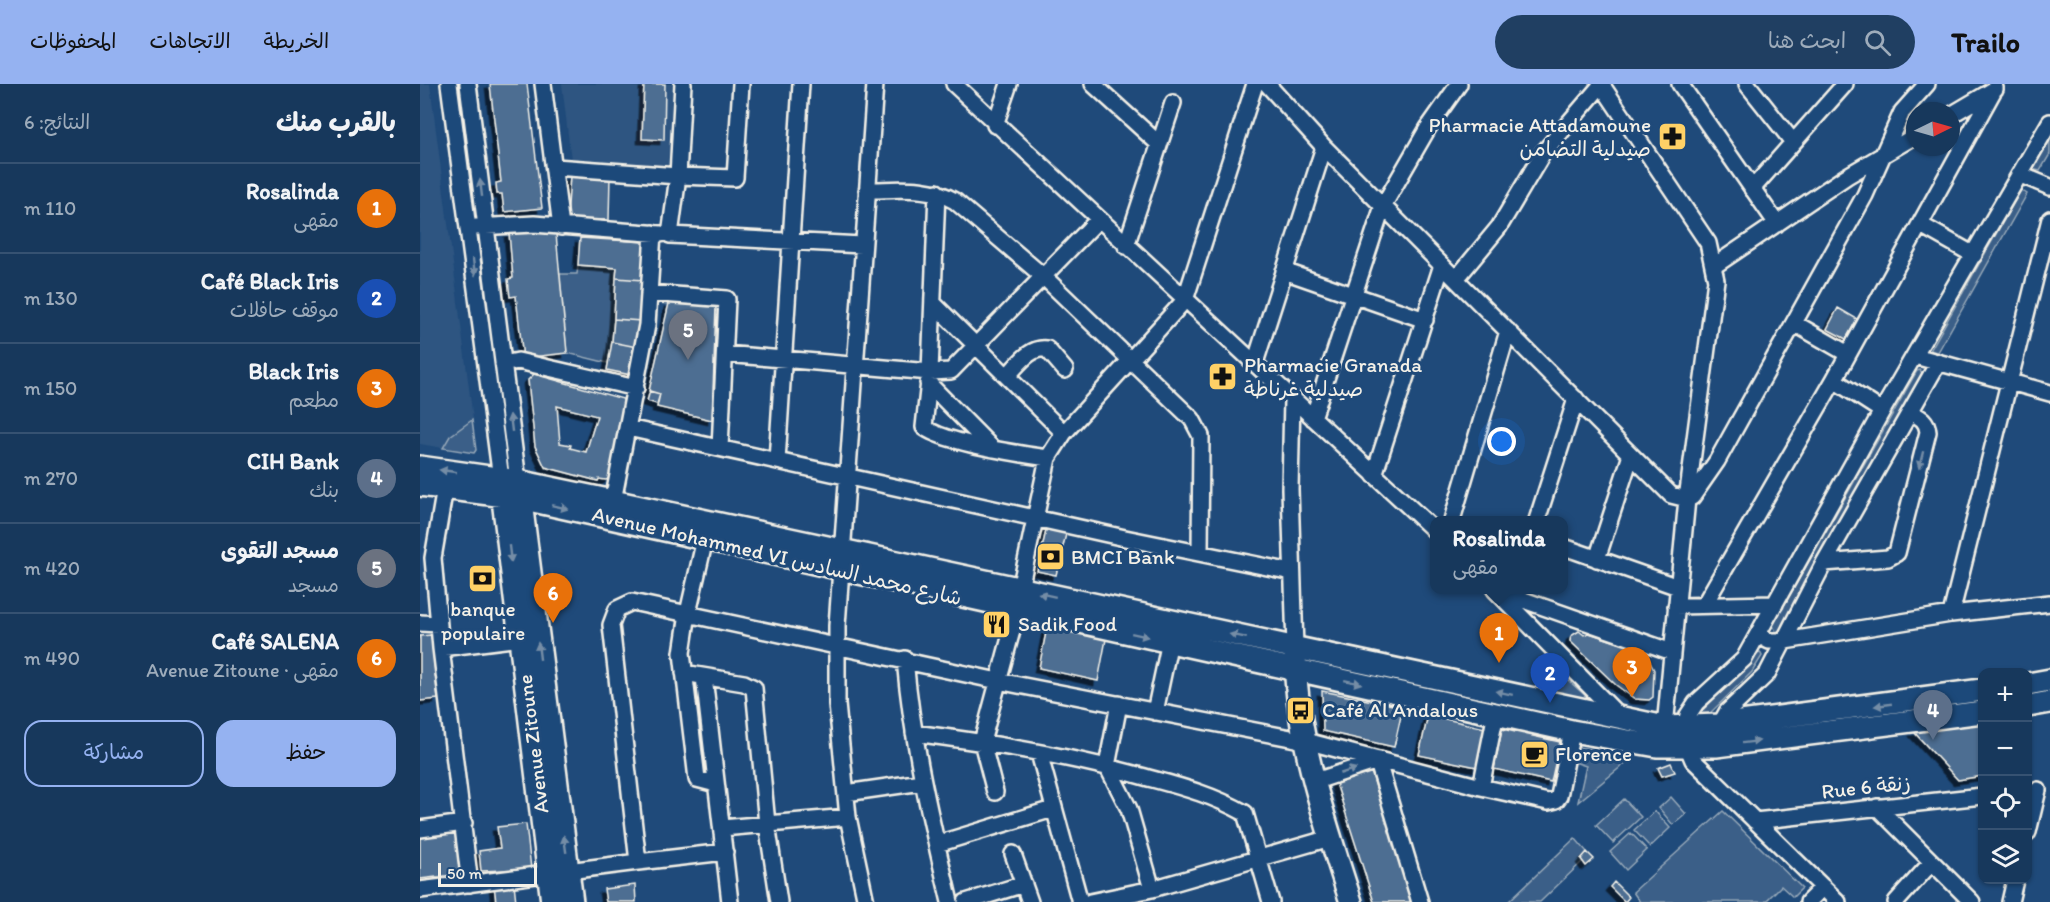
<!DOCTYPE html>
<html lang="ar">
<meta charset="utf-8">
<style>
body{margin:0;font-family:Itim,"Playpen Sans Arabic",sans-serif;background:#203f62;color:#f1f3f6;direction:rtl}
.controls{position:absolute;right:18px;bottom:18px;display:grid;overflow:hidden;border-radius:12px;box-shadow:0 2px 4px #0004}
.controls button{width:54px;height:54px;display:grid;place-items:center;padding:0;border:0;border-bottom:2px solid #365272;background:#17385c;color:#f1f3f6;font:30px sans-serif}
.compass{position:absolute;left:1486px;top:18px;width:54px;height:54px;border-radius:50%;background:#17385c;box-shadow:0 2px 4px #0004;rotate:85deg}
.scale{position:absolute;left:18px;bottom:15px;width:99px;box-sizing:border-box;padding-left:6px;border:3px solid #f4f1e8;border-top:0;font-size:16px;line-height:21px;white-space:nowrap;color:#f4f1e8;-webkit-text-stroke:4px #1f4a7a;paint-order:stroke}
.you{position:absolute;left:1082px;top:358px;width:21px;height:21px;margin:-15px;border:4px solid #fff;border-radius:50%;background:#1a73e8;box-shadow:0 0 0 9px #1a73e833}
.badge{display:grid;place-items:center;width:39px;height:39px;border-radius:50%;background:#95b2f1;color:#fff;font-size:20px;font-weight:700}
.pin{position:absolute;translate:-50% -50px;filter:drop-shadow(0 2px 3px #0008)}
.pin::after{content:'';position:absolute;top:32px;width:21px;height:18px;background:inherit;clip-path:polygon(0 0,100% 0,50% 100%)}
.popup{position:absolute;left:1010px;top:432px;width:138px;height:78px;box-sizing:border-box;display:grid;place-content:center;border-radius:12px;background:#17385c;filter:drop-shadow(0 2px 4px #0005);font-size:20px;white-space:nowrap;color:#9eacbb}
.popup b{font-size:22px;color:#f1f3f6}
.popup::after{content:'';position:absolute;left:50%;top:100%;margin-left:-12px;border:12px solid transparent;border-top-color:#17385c}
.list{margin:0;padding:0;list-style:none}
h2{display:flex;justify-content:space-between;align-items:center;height:78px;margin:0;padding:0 24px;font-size:26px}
h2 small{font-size:20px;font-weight:400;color:#9eacbb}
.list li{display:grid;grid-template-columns:39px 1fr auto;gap:18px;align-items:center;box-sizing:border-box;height:90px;padding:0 24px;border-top:2px solid #365272}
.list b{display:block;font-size:22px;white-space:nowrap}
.list p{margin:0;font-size:20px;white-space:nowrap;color:#9eacbb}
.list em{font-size:20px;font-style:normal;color:#9eacbb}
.actions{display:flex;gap:12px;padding:18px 24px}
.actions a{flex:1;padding:14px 0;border:2px solid #95b2f1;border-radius:18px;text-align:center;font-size:21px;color:#95b2f1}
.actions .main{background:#95b2f1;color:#111}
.icon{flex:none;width:33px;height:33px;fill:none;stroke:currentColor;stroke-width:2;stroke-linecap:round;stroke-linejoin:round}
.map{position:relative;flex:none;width:1630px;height:818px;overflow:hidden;direction:ltr}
header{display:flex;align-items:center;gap:36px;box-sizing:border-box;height:84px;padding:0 30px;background:#95b2f1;color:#111}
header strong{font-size:28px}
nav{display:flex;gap:33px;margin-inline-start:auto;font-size:21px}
.search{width:420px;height:54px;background:#203f62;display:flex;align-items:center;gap:15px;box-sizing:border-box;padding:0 21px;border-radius:33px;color:#9eacbb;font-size:22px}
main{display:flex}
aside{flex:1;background:#17385c}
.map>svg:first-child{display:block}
.built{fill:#2d5581}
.green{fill:#3a5f88;stroke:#97a8b8;stroke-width:1.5}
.building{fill:#4d6e92;stroke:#f4f1e8;stroke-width:1.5;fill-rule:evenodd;filter:url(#shadow)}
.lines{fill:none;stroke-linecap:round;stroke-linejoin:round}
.street-casing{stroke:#f4f1e8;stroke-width:20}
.secondary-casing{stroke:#f4f1e8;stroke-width:26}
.street{stroke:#1f4a7a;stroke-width:15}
.secondary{stroke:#1f4a7a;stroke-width:21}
.oneway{fill:#748da6}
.labels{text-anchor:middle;stroke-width:6;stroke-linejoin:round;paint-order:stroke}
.poi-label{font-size:21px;fill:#f4f1e8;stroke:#1f4a7a;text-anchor:start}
.street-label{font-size:21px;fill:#f4f1e8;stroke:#1f4a7a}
</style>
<header>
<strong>Trailo</strong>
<div class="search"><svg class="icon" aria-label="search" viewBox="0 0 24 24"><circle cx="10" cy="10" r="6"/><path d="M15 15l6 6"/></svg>ابحث هنا</div>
<nav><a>الخريطة</a><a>الاتجاهات</a><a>المحفوظات</a></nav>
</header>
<main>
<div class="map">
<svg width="1630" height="818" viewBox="0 0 1630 818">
<defs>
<filter id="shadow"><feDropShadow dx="-4.5" dy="4.5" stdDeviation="0" flood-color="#0009"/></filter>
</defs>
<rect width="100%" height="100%" fill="#1f4a7a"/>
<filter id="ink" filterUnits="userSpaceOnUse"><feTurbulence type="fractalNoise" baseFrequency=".0167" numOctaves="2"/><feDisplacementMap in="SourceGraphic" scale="12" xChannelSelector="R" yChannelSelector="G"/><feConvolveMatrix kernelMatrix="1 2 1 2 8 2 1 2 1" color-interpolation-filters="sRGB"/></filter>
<g filter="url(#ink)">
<!-- built -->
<path class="built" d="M0,0H10L53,335L30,352L23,364L0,360Z
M142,0H255L250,82L151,76Z"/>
<!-- green -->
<path class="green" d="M1630,54V70L1620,87L1612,85Z
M1601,106L1607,110L1518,268L1510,267Z
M158,181L197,184L192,258L188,279L147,269L140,190H157Z
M1500,286L1504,292L1360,546L1356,548L1353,541L1497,287Z
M52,336L56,366L54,369L23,364L30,352Z
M1340,568L1342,572L1332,588L1285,634L1277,632Z
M1129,579L1169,615L1168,618L1122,607Z
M1157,663L1214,672L1158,718L1166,682L1154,678Z
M1251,713L1266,730L1253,741L1239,724Z
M1204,715L1221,733L1193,759L1176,741Z
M1235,727L1250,744L1230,763L1214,746Z
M1303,727L1382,804L1373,813L1361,802L1345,818H1220L1213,808Z
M1211,749L1227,766L1206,786L1190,768Z
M1155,754L1167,768L1161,775L1163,777L1120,818H1088Z"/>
<!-- building -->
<path class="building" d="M70,0H107L122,124L84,128L82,110H77L76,99L81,98Z
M224,0H245L244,56L222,55Z
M150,92H190L189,136H147Z
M114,146L136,150L147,269L103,274L96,212L90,213L88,195L93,194L89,149Z
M160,154L226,158L223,196L196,194L197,184L158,181Z
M196,194L223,196L221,237L194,235Z
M249,219L296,222L292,336L237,323L240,310L229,307Z
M1418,224L1437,235L1426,255L1407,245Z
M194,235L221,237L217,263L192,258Z
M192,258L217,263L211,291L187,286Z
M114,290L203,315L205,322L189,394L186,396L179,395L178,397L125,383L115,362L108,296ZM137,322L177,332L166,368L150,364L151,361L140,359Z
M230,307L240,310L237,320L227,317Z
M627,442L647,446L636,491L617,487Z
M628,538L687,550L678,597L619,584Z
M1159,547L1164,551L1169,549L1224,567L1234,586L1233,613L1229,616L1215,615L1196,601L1150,557L1151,552Z
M11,551L18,615L0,617V552Z
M902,607L983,623L974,663L903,647Z
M1008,631L1065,644L1057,683L999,671Z
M1562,639V692L1538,696L1494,648Z
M1082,645L1140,658L1131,698L1074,685Z
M1251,679L1255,688L1242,692L1238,684Z
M951,687L993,818H954L916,699Z
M106,740L111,785L61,787L59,767L80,764L77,743Z
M36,747L41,790L0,795V751Z
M1167,768L1174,775L1166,782L1161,775Z
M1194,798L1209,813L1205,818L1190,803Z
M94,799L96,818H76L74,801Z
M215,801L216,818H186L184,805Z"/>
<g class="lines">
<defs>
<path id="street" d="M29,0L81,395
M48,0L98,397
M123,0L141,143
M321,0L315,94L258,92L250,151L442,161
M534,0L1014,446
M673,0L739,60
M847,0L904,63L1251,411L1267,415L1272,413L1297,377L1445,111L1482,28L1507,0
M1181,0L1288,159L1296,196L1267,415L1245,643
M1260,0L1357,140
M1327,0L1373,58
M1531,31L1575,5
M575,41L589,0
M135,83L258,92L263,0
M1601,91L1630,103
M1332,105L1425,0
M447,106C477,106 508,101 535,117L624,193L772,335L781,352L780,469
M517,108L510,288L504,343C524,359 600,370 628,374
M1501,141L1554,171
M56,143L114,140L241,150
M706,162L753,19
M1294,182L1427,92L1495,52
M864,187L1005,236
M1036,195L1079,143L1123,69L1182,0
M229,209L307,215L300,364
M513,219L644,349
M1374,239L1428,270
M305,270L510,288L531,287L678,136
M1495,272L1630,309
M835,279L904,63
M83,280L98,277L216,304
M587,292C598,281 610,262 627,265L645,286
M1414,296L1462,327
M508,299L573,365
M872,315L870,405L875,564
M893,334L963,122L1008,44L1039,0
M208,344L705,454L872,488
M357,377L381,0
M954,391L1022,181
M25,404L13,474L21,564L50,800
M193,417L227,241L233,149
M1032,436L1088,247
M1117,436L1156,315
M285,455L268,529L262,569L277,695L296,700
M1144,463L1258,503
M1177,475L1211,371
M1404,479L1468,474L1477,469L1508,348C1507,336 1500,333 1490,328
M600,505L628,374L644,349L765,216L835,0
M1075,506L1200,633
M1092,512L1252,568
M1284,521L1414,296L1575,4
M1256,522L1355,520
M1531,530L1630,135
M0,539L18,540
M1338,551L1349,557H1365L1531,530L1630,519
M21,564L101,554
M485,575C492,658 511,737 530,818
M264,589L324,599L334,604L347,740L359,818
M284,593L310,818
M699,620L687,682L709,725L732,805
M735,628L750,557
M1296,648L1307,628L1347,590L1404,479L1518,279
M494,649C572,659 650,672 725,693C762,703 791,710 825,729L851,818
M619,669L660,818
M896,697L960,676V685L1000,818
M1061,703L1076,629
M575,708L562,658L598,524
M426,709L502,698
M1457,723L1552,818
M1335,737L1562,712
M302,744L428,733
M0,745L44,739
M1608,748L1618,706
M517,760L633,725
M593,770L610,818
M218,778L305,768
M0,806L218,778L191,541L197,525L212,518L578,597L886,657L1061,703L1128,718L1136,716L1139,712L1152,647
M446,818L428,733L417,620V542L455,0
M546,818L604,800
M670,818L732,805L910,754
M1388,818L1403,803
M1418,818L1273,676L1263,652L1268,631L1276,619L1324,575L1462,327L1630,38
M1476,818L1512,778
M1590,818L1595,796"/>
<path id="secondary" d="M0,383L98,397L193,417L1245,643L1298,641L1562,606
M81,399L132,818
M0,401L100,414L1152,647L1237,662H1296L1562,628
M99,402L152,818
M875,574C877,657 906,740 931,818
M1608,600L1630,596
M1608,622L1630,618"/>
</defs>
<!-- street casing -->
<use href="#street" class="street-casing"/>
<!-- secondary casing -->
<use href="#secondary" class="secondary-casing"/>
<!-- street -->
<use href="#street" class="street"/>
<!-- secondary -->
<use href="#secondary" class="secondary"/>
</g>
<!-- one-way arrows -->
<defs><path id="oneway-solid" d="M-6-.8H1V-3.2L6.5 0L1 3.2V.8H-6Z" transform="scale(1.5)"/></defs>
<g class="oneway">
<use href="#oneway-solid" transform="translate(61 104) rotate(-97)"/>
<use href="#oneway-solid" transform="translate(54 183) rotate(83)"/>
<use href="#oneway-solid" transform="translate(91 339) rotate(-97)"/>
<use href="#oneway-solid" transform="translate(1501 376) rotate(104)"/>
<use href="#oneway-solid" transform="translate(28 387) rotate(-172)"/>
<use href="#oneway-solid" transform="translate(140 423) rotate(13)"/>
<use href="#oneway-solid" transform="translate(90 470) rotate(83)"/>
<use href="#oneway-solid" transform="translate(627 511) rotate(-168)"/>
<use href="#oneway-solid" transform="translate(720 551) rotate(12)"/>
<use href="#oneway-solid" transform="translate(818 552) rotate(-168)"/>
<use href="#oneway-solid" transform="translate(119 567) rotate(-97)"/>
<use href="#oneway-solid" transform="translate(933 598) rotate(12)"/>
<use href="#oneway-solid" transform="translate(1084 609) rotate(-168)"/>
<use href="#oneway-solid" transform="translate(1463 621) rotate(172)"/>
<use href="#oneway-solid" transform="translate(1331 658) rotate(-7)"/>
<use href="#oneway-solid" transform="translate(928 687) rotate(-18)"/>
<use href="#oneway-solid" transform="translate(145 760) rotate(-98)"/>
</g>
</g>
<!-- icons -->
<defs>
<symbol id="pharmacy-square" viewBox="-11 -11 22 22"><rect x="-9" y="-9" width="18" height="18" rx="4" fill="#ffd166" stroke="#1f4a7a"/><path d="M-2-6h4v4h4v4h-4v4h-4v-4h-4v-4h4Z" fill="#111"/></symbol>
<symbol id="bank-square" viewBox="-11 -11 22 22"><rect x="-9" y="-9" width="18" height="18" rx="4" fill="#ffd166" stroke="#1f4a7a"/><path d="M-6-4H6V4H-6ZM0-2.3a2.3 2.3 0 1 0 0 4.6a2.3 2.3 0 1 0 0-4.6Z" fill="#111"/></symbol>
<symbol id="restaurant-square" viewBox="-11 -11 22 22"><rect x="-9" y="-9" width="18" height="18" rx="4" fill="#ffd166" stroke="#1f4a7a"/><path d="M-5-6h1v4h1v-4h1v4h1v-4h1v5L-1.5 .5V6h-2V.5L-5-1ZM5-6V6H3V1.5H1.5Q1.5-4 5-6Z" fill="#111"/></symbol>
<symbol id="bus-square" viewBox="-11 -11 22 22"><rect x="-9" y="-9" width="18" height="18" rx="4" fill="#ffd166" stroke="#1f4a7a"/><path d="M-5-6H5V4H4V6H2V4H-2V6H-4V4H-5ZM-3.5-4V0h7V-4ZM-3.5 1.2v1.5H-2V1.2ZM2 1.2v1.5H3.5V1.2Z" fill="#111"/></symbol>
<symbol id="cafe-square" viewBox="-11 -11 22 22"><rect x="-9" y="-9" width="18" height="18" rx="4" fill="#ffd166" stroke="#1f4a7a"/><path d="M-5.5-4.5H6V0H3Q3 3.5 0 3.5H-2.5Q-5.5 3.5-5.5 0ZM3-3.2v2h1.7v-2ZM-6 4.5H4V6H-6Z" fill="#111"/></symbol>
</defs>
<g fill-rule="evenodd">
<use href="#pharmacy-square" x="1236" y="36" width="33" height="33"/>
<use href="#pharmacy-square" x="786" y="276" width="33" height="33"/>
<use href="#bank-square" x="614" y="456" width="33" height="33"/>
<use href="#bank-square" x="46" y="478" width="33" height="33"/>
<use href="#restaurant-square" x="560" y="524" width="33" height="33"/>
<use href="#bus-square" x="864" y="610" width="33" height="33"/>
<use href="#cafe-square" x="1098" y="654" width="33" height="33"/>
</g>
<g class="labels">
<!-- poi labels -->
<g class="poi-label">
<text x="1231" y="48" text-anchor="end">Pharmacie Attadamoune<tspan x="1231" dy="24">صيدلية التضامن</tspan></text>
<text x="824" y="288">Pharmacie Granada<tspan x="824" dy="24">صيدلية غرناطة</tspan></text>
<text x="651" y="480">BMCI Bank</text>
<text x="63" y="532" text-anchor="middle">banque<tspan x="63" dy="24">populaire</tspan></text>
<text x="598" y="547">Sadik Food</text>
<text x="902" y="633">Café Al Andalous</text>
<text x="1135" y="677">Florence</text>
</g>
<!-- street labels -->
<g class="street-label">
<text transform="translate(357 472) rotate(13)" y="7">Avenue Mohammed VI شارع محمد السادس</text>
<text transform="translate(113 660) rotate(-97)" y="7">Avenue Zitoune</text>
<text transform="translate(1446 703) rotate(-6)" y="7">Rue 6 زنقة</text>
</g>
</g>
</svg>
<div class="controls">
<button>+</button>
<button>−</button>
<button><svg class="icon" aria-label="locate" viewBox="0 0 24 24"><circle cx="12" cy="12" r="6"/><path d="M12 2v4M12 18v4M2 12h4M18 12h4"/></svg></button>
<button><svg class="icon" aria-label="layers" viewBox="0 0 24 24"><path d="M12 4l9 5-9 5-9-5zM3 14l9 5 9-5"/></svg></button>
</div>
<svg class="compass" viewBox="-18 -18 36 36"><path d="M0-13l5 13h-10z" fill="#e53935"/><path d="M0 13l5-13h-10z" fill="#9eacbb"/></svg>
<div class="scale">50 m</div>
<div class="you"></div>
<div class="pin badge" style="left:1079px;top:579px;background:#e8710a">1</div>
<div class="popup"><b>Rosalinda</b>مقهى</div>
<div class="pin badge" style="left:1130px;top:619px;background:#1a4fb4">2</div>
<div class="pin badge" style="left:1212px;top:613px;background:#e8710a">3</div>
<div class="pin badge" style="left:1513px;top:656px;background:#5c6f8a">4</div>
<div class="pin badge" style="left:268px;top:276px;background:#6b7280">5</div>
<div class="pin badge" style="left:133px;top:539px;background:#e8710a">6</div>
</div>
<aside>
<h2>بالقرب منك<small>النتائج: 6</small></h2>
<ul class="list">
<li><span class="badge" style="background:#e8710a">1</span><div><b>Rosalinda</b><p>مقهى</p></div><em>110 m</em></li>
<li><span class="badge" style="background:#1a4fb4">2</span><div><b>Café Black Iris</b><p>موقف حافلات</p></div><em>130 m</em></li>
<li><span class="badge" style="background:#e8710a">3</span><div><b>Black Iris</b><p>مطعم</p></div><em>150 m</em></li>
<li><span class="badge" style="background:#5c6f8a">4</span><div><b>CIH Bank</b><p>بنك</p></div><em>270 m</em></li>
<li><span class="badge" style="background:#6b7280">5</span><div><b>مسجد التقوى</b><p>مسجد</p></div><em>420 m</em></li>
<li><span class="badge" style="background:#e8710a">6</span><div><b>Café SALENA</b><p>مقهى · Avenue Zitoune</p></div><em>490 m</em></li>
</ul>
<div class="actions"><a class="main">حفظ</a><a>مشاركة</a></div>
</aside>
</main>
